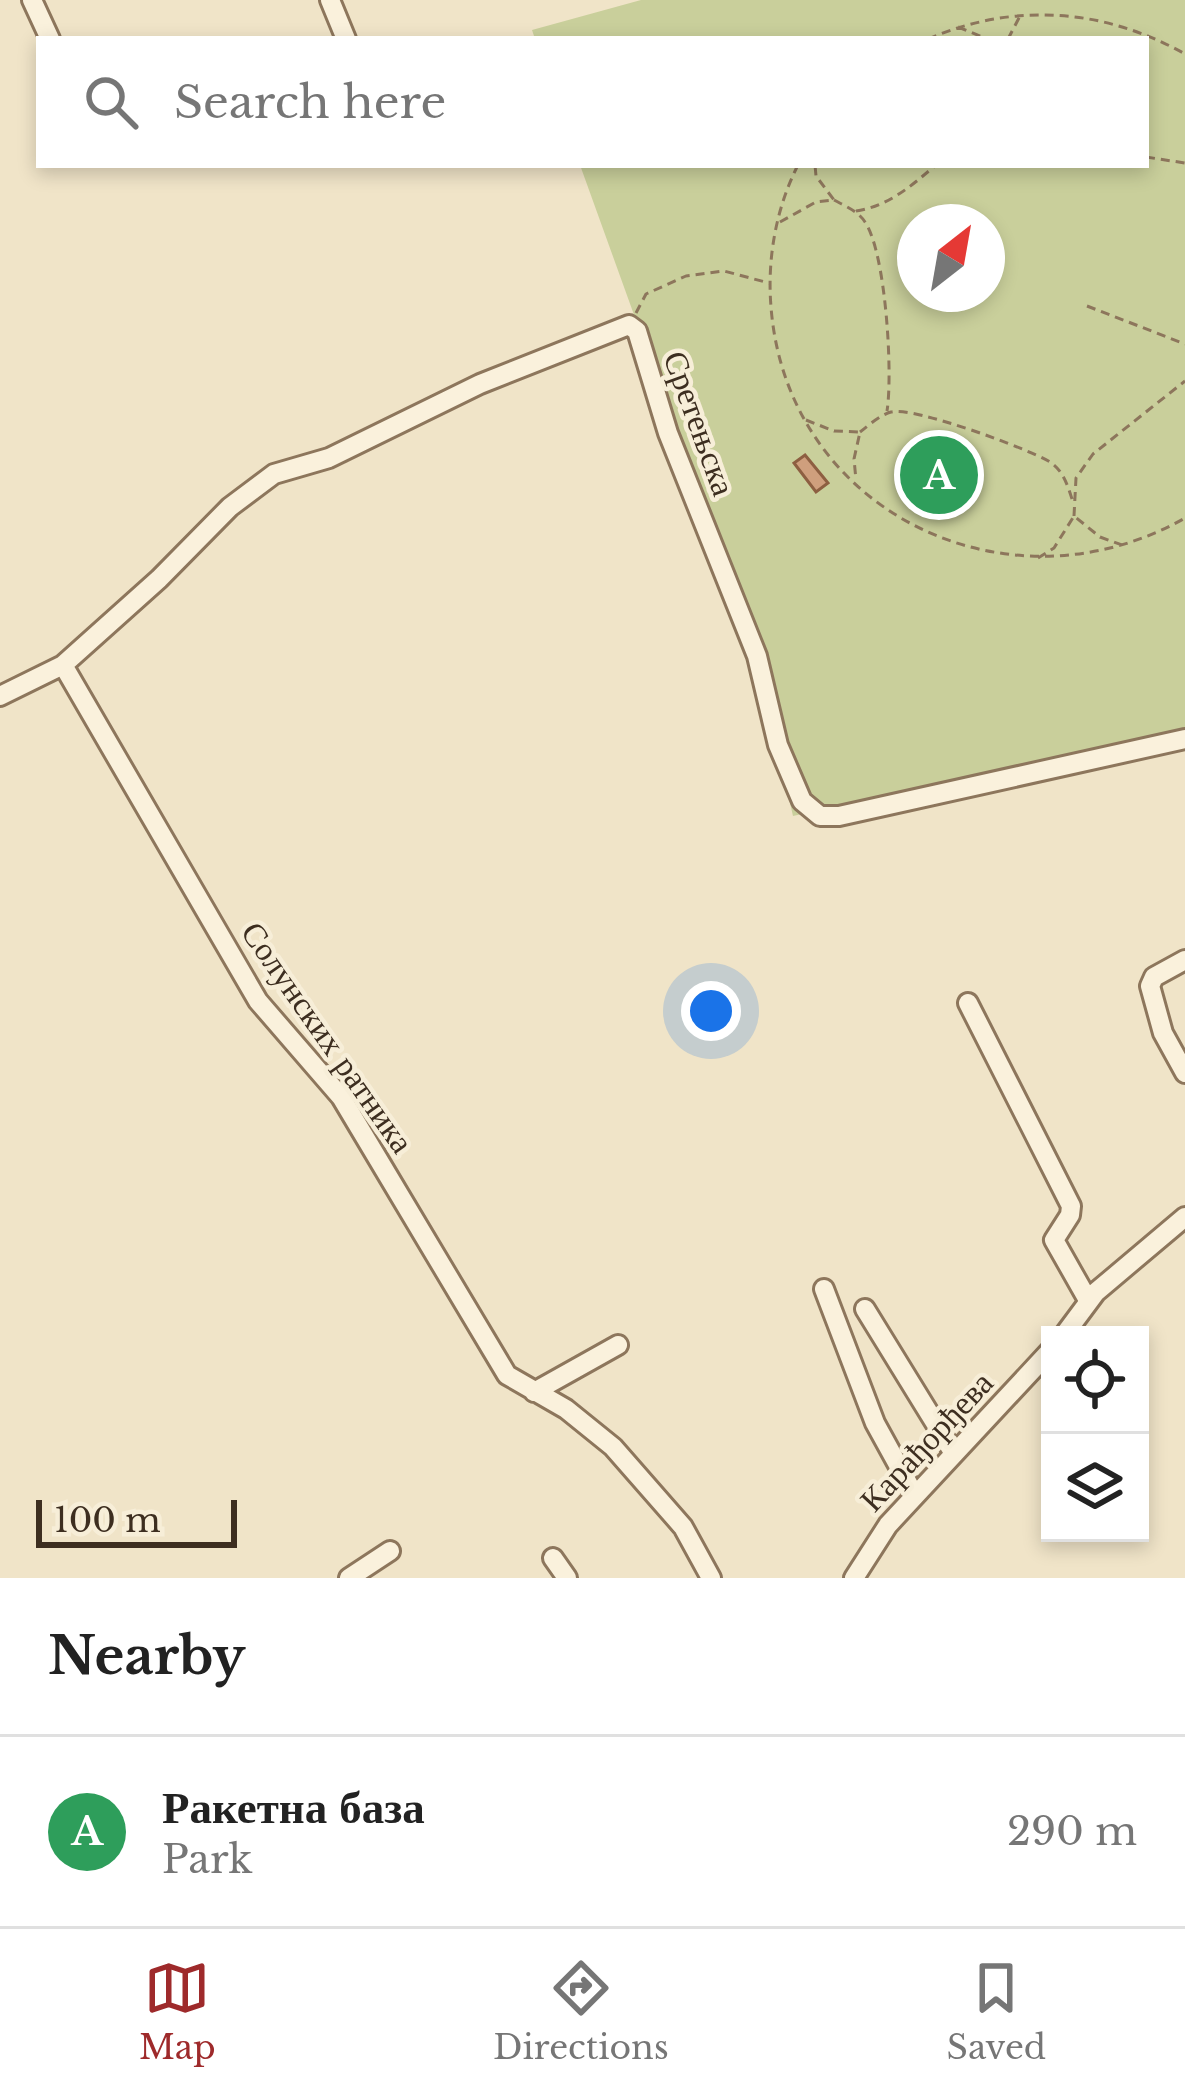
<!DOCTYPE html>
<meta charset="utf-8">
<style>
body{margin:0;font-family:"Libre Baskerville",serif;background:#f2f2f2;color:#222}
.controls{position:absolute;right:36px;bottom:36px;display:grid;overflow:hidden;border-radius:0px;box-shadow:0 6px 18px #0003}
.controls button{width:108px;height:108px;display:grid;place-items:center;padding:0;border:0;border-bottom:3px solid #e0e0e0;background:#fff;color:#222;font:60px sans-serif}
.compass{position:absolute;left:897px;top:204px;width:108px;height:108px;border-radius:50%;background:#fff;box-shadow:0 6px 18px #0003;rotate:31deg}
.scale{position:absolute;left:36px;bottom:30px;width:201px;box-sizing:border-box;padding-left:12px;border:6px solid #3d2e20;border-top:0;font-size:33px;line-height:42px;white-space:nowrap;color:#3d2e20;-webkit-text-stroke:9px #f7eed8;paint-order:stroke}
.you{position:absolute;left:711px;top:1011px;width:42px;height:42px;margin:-30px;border:9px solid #fff;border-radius:50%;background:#1a73e8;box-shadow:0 0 0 18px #1a73e833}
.badge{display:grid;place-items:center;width:78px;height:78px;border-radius:50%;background:#9e2a2b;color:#fff;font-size:39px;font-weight:700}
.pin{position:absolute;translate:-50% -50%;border:6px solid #fff;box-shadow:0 3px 12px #0006}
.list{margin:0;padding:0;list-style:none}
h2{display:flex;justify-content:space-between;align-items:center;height:156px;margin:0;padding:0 48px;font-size:51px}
h2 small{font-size:39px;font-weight:400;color:#767676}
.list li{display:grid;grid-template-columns:78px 1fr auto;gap:36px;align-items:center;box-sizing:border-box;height:192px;padding:0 48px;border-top:3px solid #e0e0e0}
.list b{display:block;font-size:45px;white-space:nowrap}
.list p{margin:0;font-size:39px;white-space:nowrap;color:#767676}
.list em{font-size:39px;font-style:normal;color:#767676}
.icon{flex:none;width:66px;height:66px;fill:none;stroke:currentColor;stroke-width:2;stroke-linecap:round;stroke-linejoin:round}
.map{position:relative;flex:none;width:1185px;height:1578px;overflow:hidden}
.search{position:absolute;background:#fff;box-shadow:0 6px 18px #0003;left:36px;right:36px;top:36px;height:132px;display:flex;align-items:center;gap:30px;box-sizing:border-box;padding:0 42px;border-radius:0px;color:#767676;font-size:45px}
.sheet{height:348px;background:#fff}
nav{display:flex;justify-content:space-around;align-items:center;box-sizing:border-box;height:168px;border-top:3px solid #e0e0e0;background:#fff;font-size:33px;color:#767676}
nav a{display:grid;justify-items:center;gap:6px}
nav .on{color:#9e2a2b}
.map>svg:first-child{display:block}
.green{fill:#c9cf9b;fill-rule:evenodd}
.building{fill:#cf9f7d;stroke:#8d5f41;stroke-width:3}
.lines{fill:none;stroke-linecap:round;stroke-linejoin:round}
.minor-casing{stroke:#8d765c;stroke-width:24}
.path{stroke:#8d765c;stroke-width:3;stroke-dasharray:9 6;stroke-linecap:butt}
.minor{stroke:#faf1dc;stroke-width:18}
.labels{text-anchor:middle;stroke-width:9;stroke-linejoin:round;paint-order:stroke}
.street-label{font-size:33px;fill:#3d2e20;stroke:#f7eed8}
</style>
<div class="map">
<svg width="1185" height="1578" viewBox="0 0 1185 1578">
<rect width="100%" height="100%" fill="#f0e4c8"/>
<!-- green -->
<path class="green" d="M641,0H1185V730L793,816L757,656L580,165H1146V39H535L532,30ZM915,222H987V294H915Z"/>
<!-- building -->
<path class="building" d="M805,455L828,483L816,492L794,463Z"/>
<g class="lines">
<defs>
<path id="minor" d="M32,0L50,39
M330,0L346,39
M63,665L258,1001L341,1097L507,1375L566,1409L613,1447L683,1527L711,1578
M0,696L63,665L159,579L230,507L274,474L329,458L480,384L629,325L637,331L668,433L757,656L778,745L802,801L820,816H839L1185,739
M1185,960L1154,977L1150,986L1163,1033L1185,1073
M968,1003L1071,1206L1070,1215L1054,1240L1088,1300
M824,1289L875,1423L914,1494
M865,1309L953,1452
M1064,1335L1096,1292L1185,1217
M534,1392L618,1345
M553,1558L567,1578
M349,1578L390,1551
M854,1578L888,1525L1050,1351"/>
</defs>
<!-- minor casing -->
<use href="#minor" class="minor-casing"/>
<!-- path -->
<path class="path" d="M958,27L987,39
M928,39C1014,2 1103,8 1185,54
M1008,39L1021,14
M1146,157L1185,163
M798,165C776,208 767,259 771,307C787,513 1009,618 1185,518
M834,200C845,206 858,211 865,222C886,253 893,374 887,411
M856,211C889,206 911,186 936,165
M780,222L816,202L834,200L816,176L815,165
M1087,306L1185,344
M636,313L646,294L686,276L724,271L769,283
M806,420L834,431L860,432L854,459L856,480
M860,432C869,425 880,415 891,412C913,406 1029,449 1050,462C1064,471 1068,487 1073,502
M1074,516L1076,478L1093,454L1185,381
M1038,558L1054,548L1074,516L1100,537L1125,546"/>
<!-- minor -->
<use href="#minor" class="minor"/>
</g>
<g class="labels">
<!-- street labels -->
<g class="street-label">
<text transform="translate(700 423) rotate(70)" y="12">Сретењска</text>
<text transform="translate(328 1037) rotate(55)" y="12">Солунских ратника</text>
<text transform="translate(926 1441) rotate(-47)" y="12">Карађорђева</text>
</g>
</g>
</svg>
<div class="controls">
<button><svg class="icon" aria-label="locate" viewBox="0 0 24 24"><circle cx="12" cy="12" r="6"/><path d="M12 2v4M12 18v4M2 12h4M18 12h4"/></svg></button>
<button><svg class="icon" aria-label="layers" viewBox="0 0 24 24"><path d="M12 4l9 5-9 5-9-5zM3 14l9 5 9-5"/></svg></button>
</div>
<svg class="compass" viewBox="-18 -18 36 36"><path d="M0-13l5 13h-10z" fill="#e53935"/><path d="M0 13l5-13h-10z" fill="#767676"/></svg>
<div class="scale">100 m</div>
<div class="you"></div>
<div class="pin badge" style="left:939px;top:475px;background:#2e9e5b">A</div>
<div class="search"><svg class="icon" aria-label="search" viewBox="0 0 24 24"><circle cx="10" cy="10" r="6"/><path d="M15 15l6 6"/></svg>Search here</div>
</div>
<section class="sheet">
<h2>Nearby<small></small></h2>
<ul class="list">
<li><span class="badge" style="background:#2e9e5b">A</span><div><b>Ракетна база</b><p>Park</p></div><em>290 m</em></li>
</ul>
</section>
<nav>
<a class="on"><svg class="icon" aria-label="map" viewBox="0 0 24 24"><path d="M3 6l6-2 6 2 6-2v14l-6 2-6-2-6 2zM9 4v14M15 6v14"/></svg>Map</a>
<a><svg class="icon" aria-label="directions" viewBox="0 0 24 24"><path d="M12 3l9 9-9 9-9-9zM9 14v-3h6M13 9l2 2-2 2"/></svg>Directions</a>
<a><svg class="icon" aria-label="saved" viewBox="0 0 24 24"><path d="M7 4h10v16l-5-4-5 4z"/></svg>Saved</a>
</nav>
